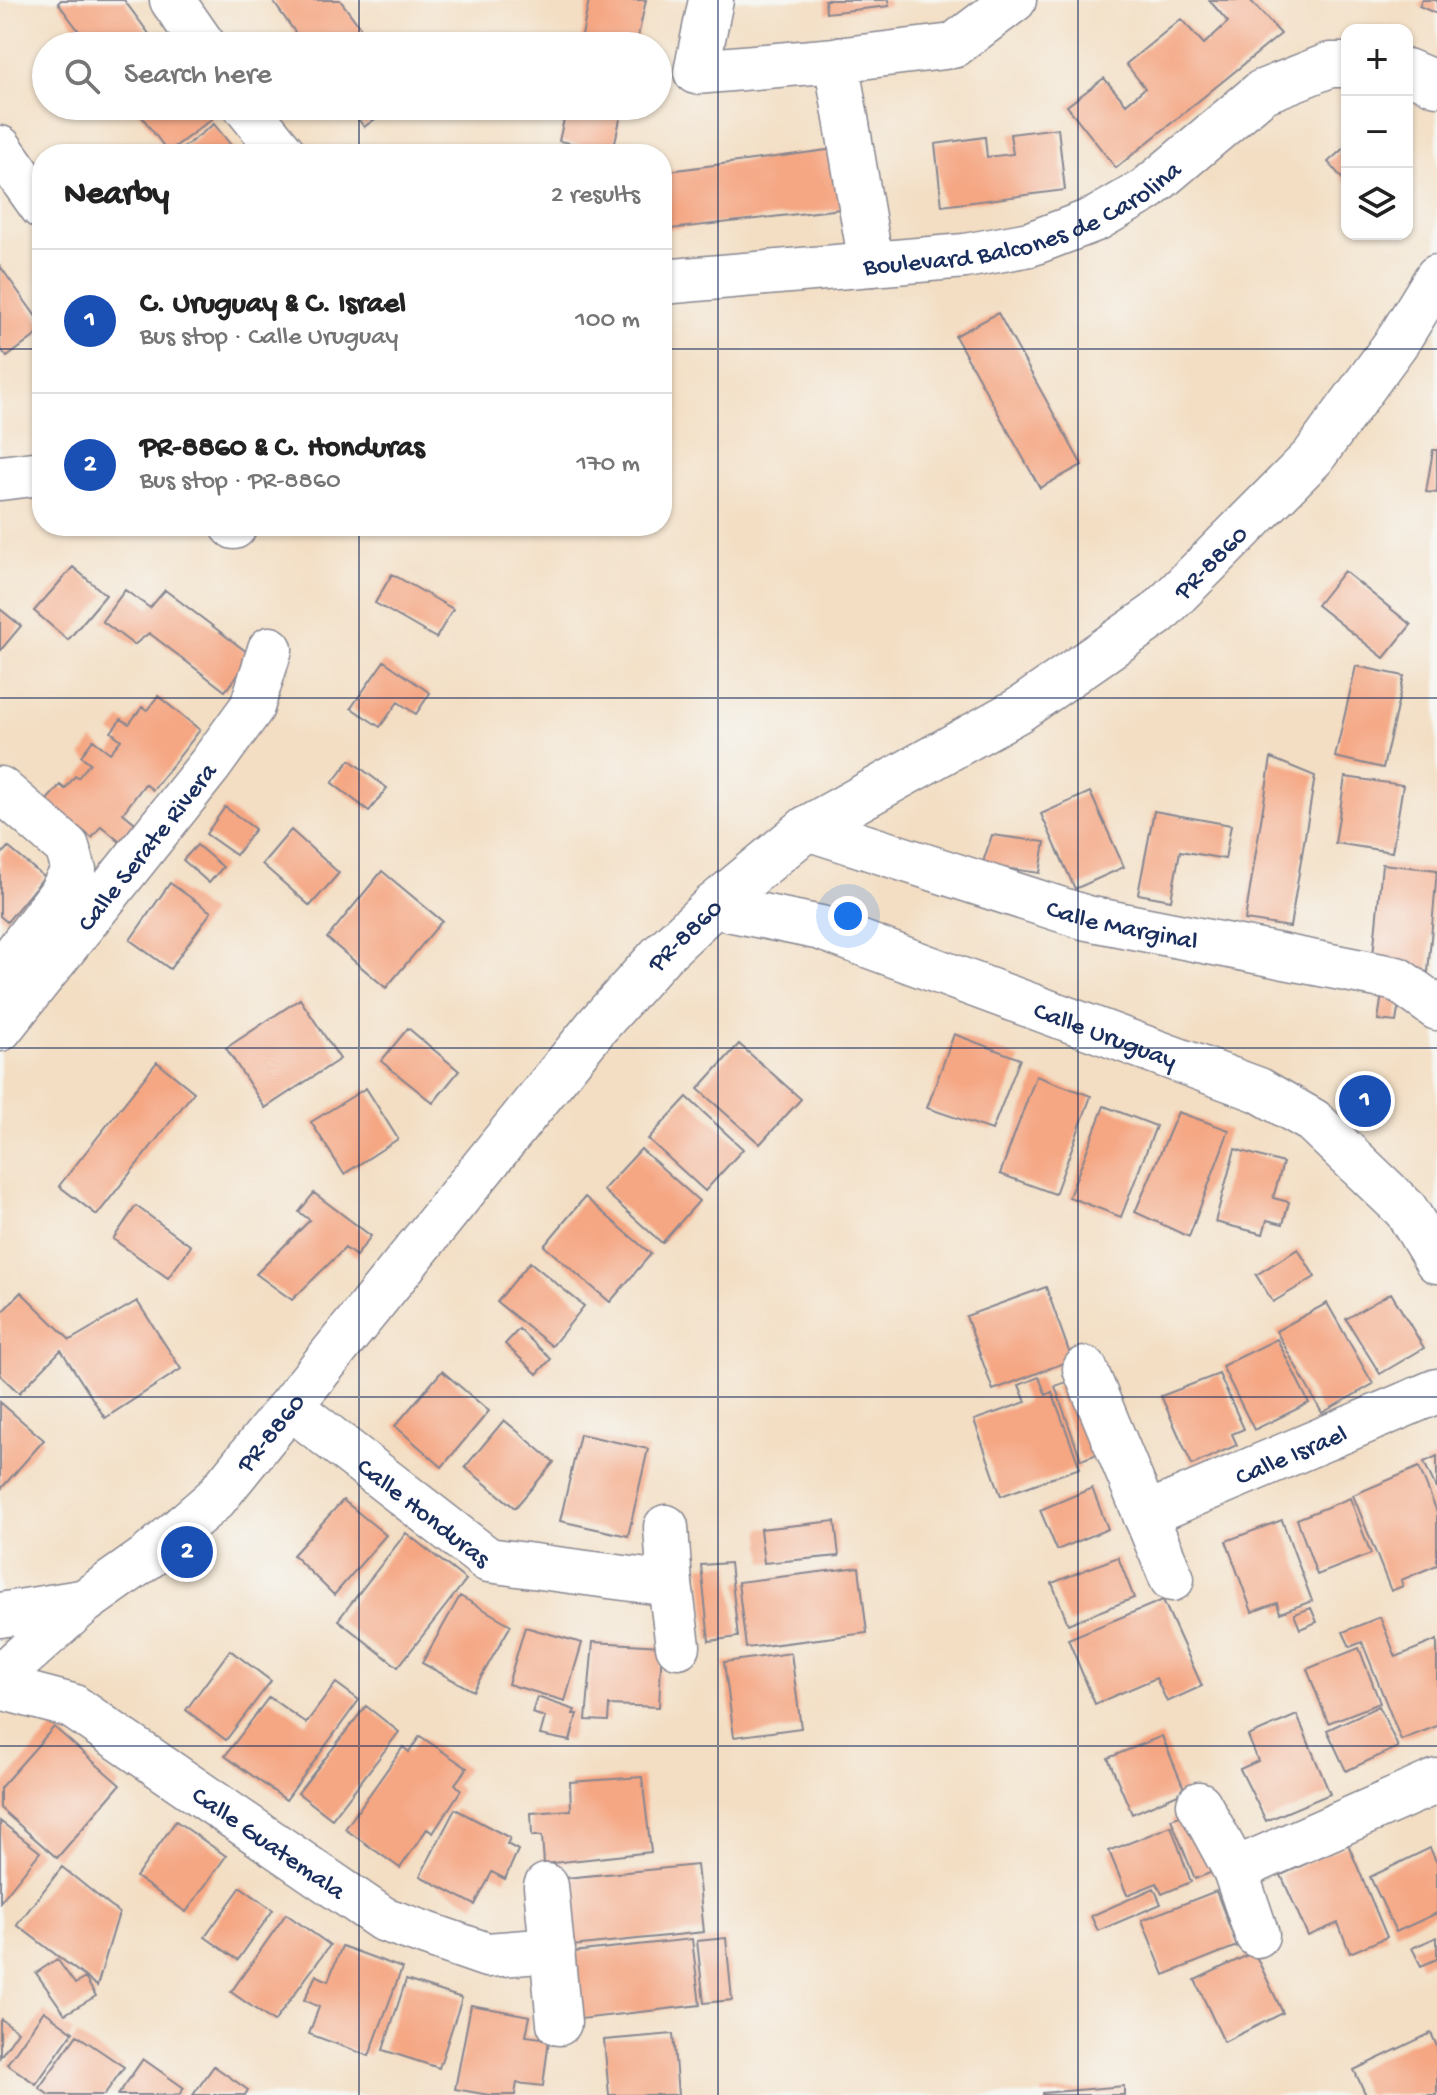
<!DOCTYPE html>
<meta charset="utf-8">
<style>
body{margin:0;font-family:"Gochi Hand",sans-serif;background:#f2f2f2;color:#222}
.controls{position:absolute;right:24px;top:24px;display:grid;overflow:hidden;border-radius:16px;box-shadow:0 2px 6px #0004}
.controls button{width:72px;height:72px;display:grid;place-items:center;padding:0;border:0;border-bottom:2px solid #e0e0e0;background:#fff;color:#222;font:40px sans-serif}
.you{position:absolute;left:848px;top:916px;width:28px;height:28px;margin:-20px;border:6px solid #fff;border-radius:50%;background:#1a73e8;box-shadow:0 0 0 12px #1a73e833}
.badge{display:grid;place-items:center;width:52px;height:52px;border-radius:50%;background:#0f766e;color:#fff;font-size:26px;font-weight:700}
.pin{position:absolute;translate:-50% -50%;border:4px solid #fff;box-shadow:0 2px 8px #0006}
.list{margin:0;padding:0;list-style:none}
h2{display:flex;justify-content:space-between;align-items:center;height:104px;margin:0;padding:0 32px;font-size:34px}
h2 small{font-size:26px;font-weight:400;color:#767676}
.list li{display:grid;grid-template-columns:52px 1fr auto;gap:24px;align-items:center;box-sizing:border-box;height:144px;padding:0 32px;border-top:2px solid #e0e0e0}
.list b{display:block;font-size:30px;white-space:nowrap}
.list p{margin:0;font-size:26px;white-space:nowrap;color:#767676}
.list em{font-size:26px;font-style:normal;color:#767676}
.icon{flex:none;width:44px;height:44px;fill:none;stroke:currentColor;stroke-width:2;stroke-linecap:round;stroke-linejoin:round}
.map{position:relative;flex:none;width:1437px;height:2095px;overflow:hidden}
.search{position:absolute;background:#fff;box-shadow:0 2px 6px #0004;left:32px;top:32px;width:640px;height:88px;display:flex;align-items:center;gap:20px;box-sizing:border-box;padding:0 28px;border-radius:44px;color:#767676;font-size:30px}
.panel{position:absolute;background:#fff;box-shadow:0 2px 6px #0004;left:32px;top:144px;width:640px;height:392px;border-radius:32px}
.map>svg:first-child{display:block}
.building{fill:#f5a682}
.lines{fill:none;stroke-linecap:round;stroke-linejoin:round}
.minor-casing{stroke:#878690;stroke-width:47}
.minor{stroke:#fff;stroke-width:44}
.grid{fill:none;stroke:#1b2f5e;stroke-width:2;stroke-opacity:0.55}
.labels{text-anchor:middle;stroke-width:7;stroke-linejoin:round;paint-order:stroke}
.street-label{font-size:26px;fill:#1b2f5e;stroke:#f6f6f2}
</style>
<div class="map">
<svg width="1437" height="2095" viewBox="0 0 1437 2095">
<rect width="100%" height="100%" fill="#f6f6f2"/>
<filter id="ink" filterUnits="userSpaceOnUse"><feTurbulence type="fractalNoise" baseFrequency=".0125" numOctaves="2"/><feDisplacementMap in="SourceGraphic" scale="16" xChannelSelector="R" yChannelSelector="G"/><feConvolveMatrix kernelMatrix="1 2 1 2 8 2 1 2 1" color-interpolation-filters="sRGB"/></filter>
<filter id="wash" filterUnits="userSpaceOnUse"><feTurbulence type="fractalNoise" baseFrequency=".006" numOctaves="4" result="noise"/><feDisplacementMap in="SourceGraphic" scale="32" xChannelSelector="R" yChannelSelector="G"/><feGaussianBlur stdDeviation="1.8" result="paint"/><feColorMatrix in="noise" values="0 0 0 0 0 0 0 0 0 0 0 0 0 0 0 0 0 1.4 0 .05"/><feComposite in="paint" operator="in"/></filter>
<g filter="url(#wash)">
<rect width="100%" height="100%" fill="#f3dec3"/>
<g id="blocks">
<!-- building -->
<path class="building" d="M61,0H124L158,46H90L58,3Z
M272,0H340L374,46H305Z
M589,0H646L636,46H580Z
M825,0H888L889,6L826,13Z
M1209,0H1250L1281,34L1116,168L1067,106L1104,78L1126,104L1145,88L1126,64L1181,19L1204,44L1228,22Z
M1422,0H1437V14L1419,6Z
M134,106H203L212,119L168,152Z
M349,106H393L364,127Z
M567,106H623L613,151L559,141Z
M214,124L238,154H175Z
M1058,128L1065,190L942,206L935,144L985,137L987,157L1013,154L1010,134Z
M1347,145V184L1328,162Z
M835,149L841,209L662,230V172Z
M0,266L42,325V331L7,357L0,348Z
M998,313L1082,465L1040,488L955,336Z
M1433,450H1437V493L1426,492Z
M73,567L106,595L68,640L34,611Z
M1344,571L1411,625L1384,658L1317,605Z
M392,574L453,609L436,638L375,603Z
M125,590L150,608L165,590L252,656L225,691L149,633L134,645L102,621Z
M0,609L21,626L0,651Z
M384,661L430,693L416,714L398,702L380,727L351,708Z
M1356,666L1404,676L1383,768L1335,757Z
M158,696L200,730L153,790L145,784L123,813L135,823L120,842L101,826L92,838L46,801L60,785L65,789L75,776L78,778L90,763L81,756L93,740L110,753L121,740L111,732L121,719L129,724L142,707L147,710Z
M1271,758L1315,776L1290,927L1245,920Z
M350,760L387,788L369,811L332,783Z
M1345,777L1403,785L1392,852L1335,843Z
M1090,792L1124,867L1075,889L1041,814Z
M225,807L255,829L236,855L206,834Z
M1154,811L1231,825L1225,859L1180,851L1171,900L1138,894Z
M291,830L339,873L310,906L262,864Z
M992,835L1045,842L1040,873L982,865Z
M197,845L223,867L209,883L183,860Z
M8,847L44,877L7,922L0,916V856Z
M1382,864L1437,870L1428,972L1372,966Z
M382,871L442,921L386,988L327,938Z
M170,883L211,912L170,969L130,940Z
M1382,994L1400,997L1396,1022L1378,1020Z
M300,999L340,1059L265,1108L226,1048Z
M408,1028L459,1071L433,1103L381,1061Z
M954,1034L1020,1059L992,1130L927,1108Z
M739,1044L801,1099L760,1144L698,1089Z
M157,1062L194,1092L97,1215L59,1186Z
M1036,1076L1091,1096L1055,1194L1000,1174Z
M366,1088L398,1139L344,1174L311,1122Z
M687,1097L743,1149L705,1191L648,1139Z
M1104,1106L1156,1126L1121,1217L1069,1197Z
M1178,1112L1229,1130L1189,1237L1135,1212Z
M641,1149L699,1201L662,1243L603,1190Z
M1235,1149L1283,1163L1273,1198L1289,1202L1283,1224L1267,1220L1263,1234L1215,1222Z
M314,1193L371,1236L356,1256L345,1248L292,1300L256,1274L310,1220L299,1212Z
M585,1197L651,1254L610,1302L544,1246Z
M136,1206L191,1246L168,1278L113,1239Z
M1298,1249L1315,1277L1273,1302L1256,1275Z
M530,1262L584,1306L552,1346L497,1302Z
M1046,1287L1072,1360L993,1390L966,1316Z
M21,1292L70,1340L137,1301L181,1369L105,1418L61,1350L19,1393L0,1375V1314Z
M1391,1293L1424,1348L1380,1374L1346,1319Z
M1327,1303L1373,1384L1322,1413L1276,1331Z
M519,1329L551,1359L537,1374L505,1344Z
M1277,1339L1309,1403L1254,1430L1222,1366Z
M442,1371L489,1411L442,1467L395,1426Z
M1219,1374L1244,1429L1232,1434L1237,1445L1192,1465L1161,1396Z
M1039,1377L1046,1395L1052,1392L1080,1468L1001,1496L974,1420L1026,1402L1019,1385Z
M1080,1377L1106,1451L1081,1460L1055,1386Z
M0,1402L44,1440L0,1490Z
M504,1420L554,1462L515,1508L465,1467Z
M580,1434L648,1449L628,1536L560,1521Z
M1437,1456V1490L1424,1462Z
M1419,1467L1437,1512V1565L1401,1580L1403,1586L1391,1591L1353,1495Z
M1092,1488L1108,1529L1057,1550L1040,1510Z
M1350,1498L1371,1554L1317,1575L1297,1519Z
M343,1500L386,1535L334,1595L293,1555Z
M1282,1520L1312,1601L1280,1613L1277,1603L1252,1612L1226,1541Z
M835,1521L839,1556L764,1563L760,1529Z
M406,1533L466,1580L398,1667L338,1620Z
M1118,1557L1134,1598L1068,1624L1052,1583Z
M730,1563L738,1637L709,1641L701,1565Z
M859,1567L867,1633L746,1648L738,1582Z
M460,1596L511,1625L473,1691L422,1663Z
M1163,1600L1202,1686L1167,1702L1156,1678L1095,1704L1068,1639Z
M1311,1608L1317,1622L1300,1629L1294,1614Z
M1380,1617L1396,1657L1437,1640V1726L1401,1740L1362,1642L1350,1647L1343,1632Z
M525,1627L582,1643L565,1701L508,1684Z
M593,1642L662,1646L659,1707L609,1705L608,1721L586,1720Z
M1359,1648L1380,1703L1328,1723L1307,1669Z
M230,1650L271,1681L226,1740L186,1710Z
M791,1653L801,1728L734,1737L724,1662Z
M336,1683L359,1700L286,1800L225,1756L269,1697L306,1723Z
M537,1697L575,1710L573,1714H577L570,1741L540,1735L545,1717L532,1713Z
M366,1706L399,1732L332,1819L298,1793Z
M1379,1706L1398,1747L1346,1771L1327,1730Z
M1297,1715L1330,1794L1266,1821L1240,1769L1258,1761L1248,1736Z
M54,1727L120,1785L57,1858L0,1808V1788Z
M420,1736L467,1768L455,1784L461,1790L433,1833L427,1829L400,1868L345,1829L403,1747L409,1752Z
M1162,1736L1185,1791L1132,1814L1108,1758Z
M642,1777L651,1852L544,1864L542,1836H532L531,1813L571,1810L570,1782Z
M455,1809L510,1838L507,1844L518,1850L505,1879L492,1872L475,1905L420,1876Z
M1191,1812L1215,1871L1195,1879L1171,1819Z
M0,1821L40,1852L0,1902Z
M176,1821L226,1856L186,1912L136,1877Z
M1171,1826L1191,1882L1162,1894L1157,1883L1127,1895L1109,1851Z
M1348,1844L1387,1937L1350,1953L1338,1923L1308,1936L1281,1875Z
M1430,1848L1437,1863V1913L1396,1932L1370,1877Z
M697,1865L704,1932L572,1946L566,1878Z
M62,1867L119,1913L97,1986L17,1925Z
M241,1887L273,1910L238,1960L205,1937Z
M1154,1888L1161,1904L1098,1931L1091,1916Z
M1216,1891L1237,1946L1164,1975L1142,1920Z
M286,1914L330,1945L274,2022L231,1992Z
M1437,1937V1959L1421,1966L1412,1948Z
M726,1938L732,2000L704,2003L697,1941Z
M692,1939L700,2005L581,2019L573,1952Z
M342,1946L402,1968L369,2056L309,2034L319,2007L304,2000L316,1975L328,1981Z
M1254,1952L1283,2013L1224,2042L1195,1980Z
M57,1959L75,1984L85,1978L96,1996L65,2014L36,1973Z
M406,1980L462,1998L439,2068L383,2050Z
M471,2005L530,2016L526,2036L549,2039L543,2086L517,2083L515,2095H489L455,2089Z
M44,2011L73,2032L36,2084L7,2064Z
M1,2019L18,2031L0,2057V2021Z
M1431,2033L1437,2046V2095H1366L1354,2070Z
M673,2034L678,2095H609L604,2040Z
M77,2035L124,2067L104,2095H49L39,2088Z
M143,2059L184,2088L179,2095H118Z
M214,2066L248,2090L245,2095H193Z
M1124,2086V2095H1042V2093Z"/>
</g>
</g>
<g filter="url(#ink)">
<use href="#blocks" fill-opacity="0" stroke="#878690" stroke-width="2"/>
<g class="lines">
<defs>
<g id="minor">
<path d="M172,0L204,46"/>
<path d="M711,0L696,72L836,60L871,264"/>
<path d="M836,60L953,46L1014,0"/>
<path d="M1407,71L1437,84"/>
<path d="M245,106L284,154"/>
<path d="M0,148L42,207"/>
<path id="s1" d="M662,282L965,256L1030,244L1096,219L1146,190L1262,92L1330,65H1347"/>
<path d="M0,478L42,473"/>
<path d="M233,526L234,527"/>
<path d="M0,789L67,847L74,870L59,896L0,974"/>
<path id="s2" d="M807,828L1087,918L1397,979L1437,1008"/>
<path id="s3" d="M713,906L821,928L1259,1090L1313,1121L1406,1210L1437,1261"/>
<path id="s4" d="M0,1029L210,765L252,707L270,649"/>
<path d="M1085,1369L1172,1579"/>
<path id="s5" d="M292,1408L488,1560L670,1584"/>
<path id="s6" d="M1145,1515L1437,1391"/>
<path d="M666,1527L670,1584L678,1646"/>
<path d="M0,1615L81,1602"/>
<path id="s7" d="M0,1677L84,1602L149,1556L215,1499L597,1026L661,955L713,906L807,828L1019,710L1157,614L1313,457L1399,339L1437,277"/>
<path id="s8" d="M0,1687L72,1706L383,1919L487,1955L553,1950"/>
<path d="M1199,1804L1235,1870L1257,1935"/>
<path d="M1235,1870L1437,1781"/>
<path d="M546,1886L559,2023"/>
</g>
</defs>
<!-- minor casing -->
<use href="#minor" class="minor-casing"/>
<!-- minor -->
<use href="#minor" class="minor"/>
</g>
</g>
<!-- grid -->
<path class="grid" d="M359,0V46M718,0V2095M1078,0V2095M359,106V154M0,349H42M662,349H1437M359,526V2095M0,698H1437M0,1048H1437M0,1397H1437M0,1746H1437"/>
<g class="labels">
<!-- street labels -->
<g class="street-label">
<text dy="9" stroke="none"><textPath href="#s1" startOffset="370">Boulevard Balcones de Carolina</textPath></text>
<text dy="9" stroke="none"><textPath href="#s7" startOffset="1662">PR-8860</textPath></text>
<text dy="9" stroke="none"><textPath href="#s4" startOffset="234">Calle Serate Rivera</textPath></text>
<text dy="9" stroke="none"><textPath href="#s2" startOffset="330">Calle Marginal</textPath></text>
<text dy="9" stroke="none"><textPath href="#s7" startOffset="1014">PR-8860</textPath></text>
<text dy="9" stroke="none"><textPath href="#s3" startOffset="414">Calle Uruguay</textPath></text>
<text dy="9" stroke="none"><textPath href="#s7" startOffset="366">PR-8860</textPath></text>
<text dy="9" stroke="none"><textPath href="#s6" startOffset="158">Calle Israel</textPath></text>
<text dy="9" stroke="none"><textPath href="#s5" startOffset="168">Calle Honduras</textPath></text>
<text dy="9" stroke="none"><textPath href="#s8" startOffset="314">Calle Guatemala</textPath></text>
</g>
</g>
</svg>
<div class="controls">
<button>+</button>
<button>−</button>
<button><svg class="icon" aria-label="layers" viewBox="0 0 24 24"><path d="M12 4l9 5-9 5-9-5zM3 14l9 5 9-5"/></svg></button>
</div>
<div class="you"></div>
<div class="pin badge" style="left:1365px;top:1101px;background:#1a4fb4">1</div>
<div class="pin badge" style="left:187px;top:1552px;background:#1a4fb4">2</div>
<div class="search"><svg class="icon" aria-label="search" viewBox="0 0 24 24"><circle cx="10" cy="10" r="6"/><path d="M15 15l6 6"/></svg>Search here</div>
<section class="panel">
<h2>Nearby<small>2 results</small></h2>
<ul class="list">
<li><span class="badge" style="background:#1a4fb4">1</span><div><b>C. Uruguay &amp; C. Israel</b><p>Bus stop · Calle Uruguay</p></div><em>100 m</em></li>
<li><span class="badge" style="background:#1a4fb4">2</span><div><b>PR-8860 &amp; C. Honduras</b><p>Bus stop · PR-8860</p></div><em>170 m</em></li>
</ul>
</section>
</div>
